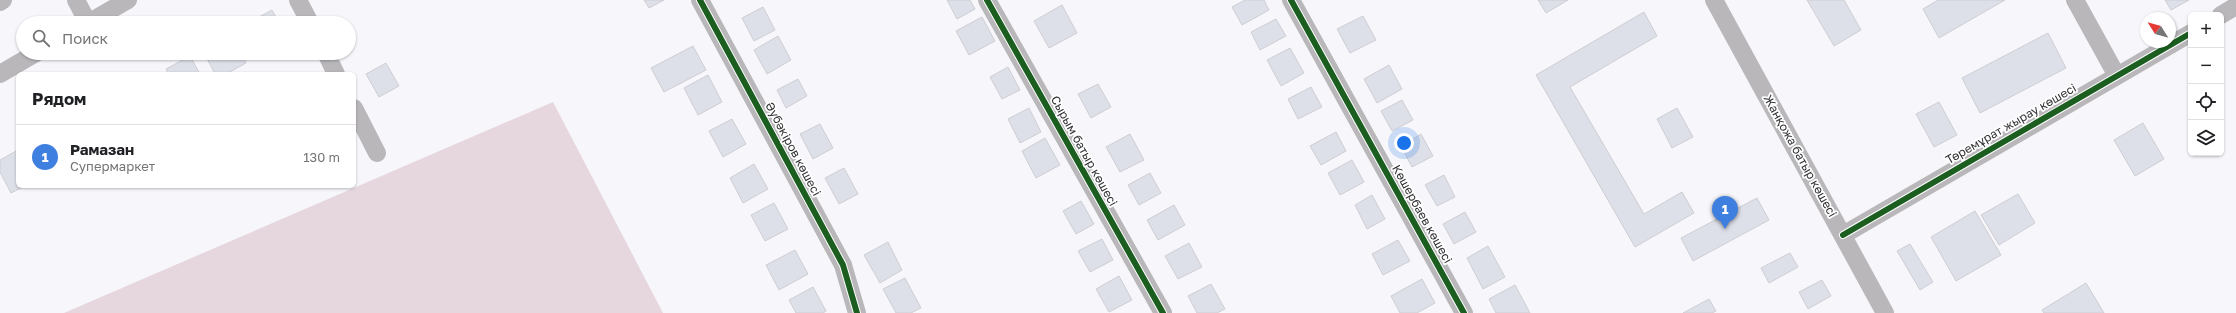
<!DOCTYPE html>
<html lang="ru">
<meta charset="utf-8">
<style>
body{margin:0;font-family:"Golos Text",sans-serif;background:#f6f6f6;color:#202124}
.controls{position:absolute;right:12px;top:12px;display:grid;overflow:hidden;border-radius:6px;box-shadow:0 1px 3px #0004}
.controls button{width:36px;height:36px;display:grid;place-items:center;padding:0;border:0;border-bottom:1px solid #e0e0e0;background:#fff;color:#202124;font:20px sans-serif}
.compass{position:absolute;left:2140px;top:12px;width:36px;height:36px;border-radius:50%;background:#fff;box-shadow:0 1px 3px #0004;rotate:307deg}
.you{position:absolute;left:1404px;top:143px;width:14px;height:14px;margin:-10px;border:3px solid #fff;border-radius:50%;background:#1a73e8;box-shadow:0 0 0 6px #1a73e833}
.badge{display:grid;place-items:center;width:26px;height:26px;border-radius:50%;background:#76757a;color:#fff;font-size:13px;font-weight:700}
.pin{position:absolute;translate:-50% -33px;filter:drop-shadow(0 1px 2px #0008)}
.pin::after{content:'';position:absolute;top:21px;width:14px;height:12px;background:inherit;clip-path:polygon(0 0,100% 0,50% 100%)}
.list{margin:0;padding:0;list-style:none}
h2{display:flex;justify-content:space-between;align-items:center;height:52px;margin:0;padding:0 16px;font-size:17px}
h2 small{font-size:13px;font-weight:400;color:#757577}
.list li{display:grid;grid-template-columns:26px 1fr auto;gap:12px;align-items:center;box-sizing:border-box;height:64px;padding:0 16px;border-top:1px solid #e0e0e0}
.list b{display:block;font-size:15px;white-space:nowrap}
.list p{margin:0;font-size:13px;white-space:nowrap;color:#757577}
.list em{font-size:13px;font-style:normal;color:#757577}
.icon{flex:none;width:22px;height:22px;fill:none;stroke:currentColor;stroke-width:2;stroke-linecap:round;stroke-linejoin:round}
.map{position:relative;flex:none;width:2236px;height:313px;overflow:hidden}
.search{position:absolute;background:#fff;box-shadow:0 1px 3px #0004;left:16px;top:16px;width:340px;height:44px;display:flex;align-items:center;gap:10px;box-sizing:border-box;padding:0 14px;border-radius:22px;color:#757577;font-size:15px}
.panel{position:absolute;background:#fff;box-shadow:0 1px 3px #0004;left:16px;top:72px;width:340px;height:116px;border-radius:6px}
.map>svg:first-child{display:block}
.green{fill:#e6d6dd}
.building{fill:#dddfe9;stroke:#ceced3}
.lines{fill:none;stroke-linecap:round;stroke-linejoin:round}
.minor{stroke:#b9b7ba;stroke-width:18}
.cycleway-casing{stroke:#fff;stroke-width:8}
.cycleway{stroke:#1b5e20;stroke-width:6}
.labels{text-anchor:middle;stroke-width:3.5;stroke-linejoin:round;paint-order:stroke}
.street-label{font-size:12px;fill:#313034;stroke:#fff}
</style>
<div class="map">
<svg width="2236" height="313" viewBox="0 0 2236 313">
<rect width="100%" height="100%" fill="#f7f6fb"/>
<!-- green -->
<path class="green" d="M553,102L663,313H64Z"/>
<!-- building -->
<path class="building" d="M644,0H664L649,8Z
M947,0H970L975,9L957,19Z
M1245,0H1264L1269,10L1242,25L1232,7Z
M1538,0H1568L1546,13Z
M1807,0H1844L1861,30L1834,46Z
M1938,0H2005L1939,38L1923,9Z
M2165,0H2189L2171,10Z
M1062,5L1077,33L1049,48L1034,21Z
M763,7L775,30L754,41L742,18Z
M272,10L279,23H248Z
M1644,12L1657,36L1570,87L1644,214L1682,192L1694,213L1635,247L1536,75Z
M1363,16L1376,40L1350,53L1337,29Z
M982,17L995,41L969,55L956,31Z
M1276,19L1286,36L1260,50L1251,32Z
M2048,33L2066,68L1980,113L1962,78Z
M778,36L791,60L767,74L754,50Z
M693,46L706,70L664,92L651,68Z
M1290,48L1304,73L1281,86L1267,60Z
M204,53H241L246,63L226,74H215Z
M190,56L200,74H169L166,69Z
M386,63L399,86L379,97L366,74Z
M1389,65L1402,89L1377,103L1364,79Z
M1008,67L1020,90L1002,99L990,77Z
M708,75L722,102L698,115L684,88Z
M798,79L807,96L786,108L777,90Z
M1098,84L1111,107L1091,118L1078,94Z
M1311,87L1322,107L1298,119L1288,99Z
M1402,100L1413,120L1392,131L1381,111Z
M1939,102L1957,135L1934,147L1916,114Z
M1029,108L1041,132L1020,143L1008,119Z
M1677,108L1693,137L1672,148L1657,119Z
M732,119L746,144L723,157L709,131Z
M2143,123L2164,159L2135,176L2114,140Z
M820,124L833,148L813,159L800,134Z
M1336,132L1346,151L1321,165L1310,146Z
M1130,134L1144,160L1120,172L1106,147Z
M1421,134L1433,156L1412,167L1401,146Z
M1045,138L1060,165L1036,178L1022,151Z
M18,150V186H25L11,193L0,172V160Z
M1352,160L1364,182L1340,195L1328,173Z
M754,164L768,189L743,203L730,178Z
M844,168L858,194L839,204L825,178Z
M1150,173L1161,193L1139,205L1128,185Z
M1444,175L1455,197L1437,206L1425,185Z
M2018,194L2035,223L1999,245L1981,215Z
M1372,195L1385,219L1367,229L1355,205Z
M1757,198L1769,220L1693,261L1681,238Z
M1081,201L1094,224L1076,234L1063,211Z
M774,203L788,229L765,241L751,215Z
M1174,205L1185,225L1158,240L1147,220Z
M1975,211L2001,255L1956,281L1931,237Z
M1465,212L1476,232L1454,244L1443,224Z
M1102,239L1113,260L1090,272L1078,251Z
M1398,240L1410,261L1383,275L1372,254Z
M888,242L902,270L880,283L864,255Z
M1189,243L1202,267L1178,279L1165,256Z
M1910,244L1933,282L1920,290L1897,251Z
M1488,246L1505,277L1483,289L1467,258Z
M795,250L808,274L779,290L766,265Z
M1790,253L1798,267L1769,283L1761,268Z
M1119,276L1132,300L1109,312L1096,289Z
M905,278L921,308L911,313H896L883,289Z
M1422,279L1435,303L1417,313H1400L1391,296Z
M1822,280L1831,296L1808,309L1799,292Z
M2086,283L2104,313H2044L2042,310Z
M1211,284L1225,309L1217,313H1197L1188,296Z
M1515,285L1530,313H1496L1489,299Z
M813,287L826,311L823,313H796L789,300Z
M1709,299L1716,311L1712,313H1683Z"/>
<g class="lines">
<!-- minor -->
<path class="minor" d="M76,0L88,23
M298,0L310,23
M700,0L843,265L857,313
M987,0L1163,313
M1291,0L1464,313
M1714,0L1885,313
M2075,0L2117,76
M0,2L3,0
M2221,15L2236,6
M88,23L128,0
M326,53L336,74
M0,74L36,53
M354,108L377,153
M1843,235L2191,33"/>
<defs>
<path id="cycleway" d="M700,0L843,265L857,313
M987,0L1163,313
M1291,0L1464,313
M1843,235L2191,33"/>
</defs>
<!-- cycleway casing -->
<use href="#cycleway" class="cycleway-casing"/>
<!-- cycleway -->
<use href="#cycleway" class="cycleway"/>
</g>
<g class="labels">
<!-- street labels -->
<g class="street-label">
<text transform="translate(2011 124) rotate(-30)" y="4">Төремұрат жырау көшесі</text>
<text transform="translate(793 149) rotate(62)" y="4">Әубәкіров көшесі</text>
<text transform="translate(1084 151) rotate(61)" y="4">Сырым батыр көшесі</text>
<text transform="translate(1800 156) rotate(61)" y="4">Жанқожа батыр көшесі</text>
<text transform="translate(1422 214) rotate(61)" y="4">Көшербаев көшесі</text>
</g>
</g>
</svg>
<div class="controls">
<button>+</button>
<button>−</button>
<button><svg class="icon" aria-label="locate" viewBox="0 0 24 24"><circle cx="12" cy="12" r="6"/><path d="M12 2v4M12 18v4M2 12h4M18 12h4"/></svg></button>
<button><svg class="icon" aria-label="layers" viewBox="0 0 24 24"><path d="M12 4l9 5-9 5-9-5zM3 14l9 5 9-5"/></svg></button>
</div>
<svg class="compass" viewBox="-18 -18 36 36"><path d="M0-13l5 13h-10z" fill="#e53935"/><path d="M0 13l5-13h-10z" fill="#757577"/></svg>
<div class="you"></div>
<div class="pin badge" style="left:1725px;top:229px;background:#3f7fe0">1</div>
<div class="search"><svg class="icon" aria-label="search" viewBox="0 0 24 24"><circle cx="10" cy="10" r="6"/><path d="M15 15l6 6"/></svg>Поиск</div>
<section class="panel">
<h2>Рядом<small></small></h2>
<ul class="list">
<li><span class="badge" style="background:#3f7fe0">1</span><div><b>Рамазан</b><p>Супермаркет</p></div><em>130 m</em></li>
</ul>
</section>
</div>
